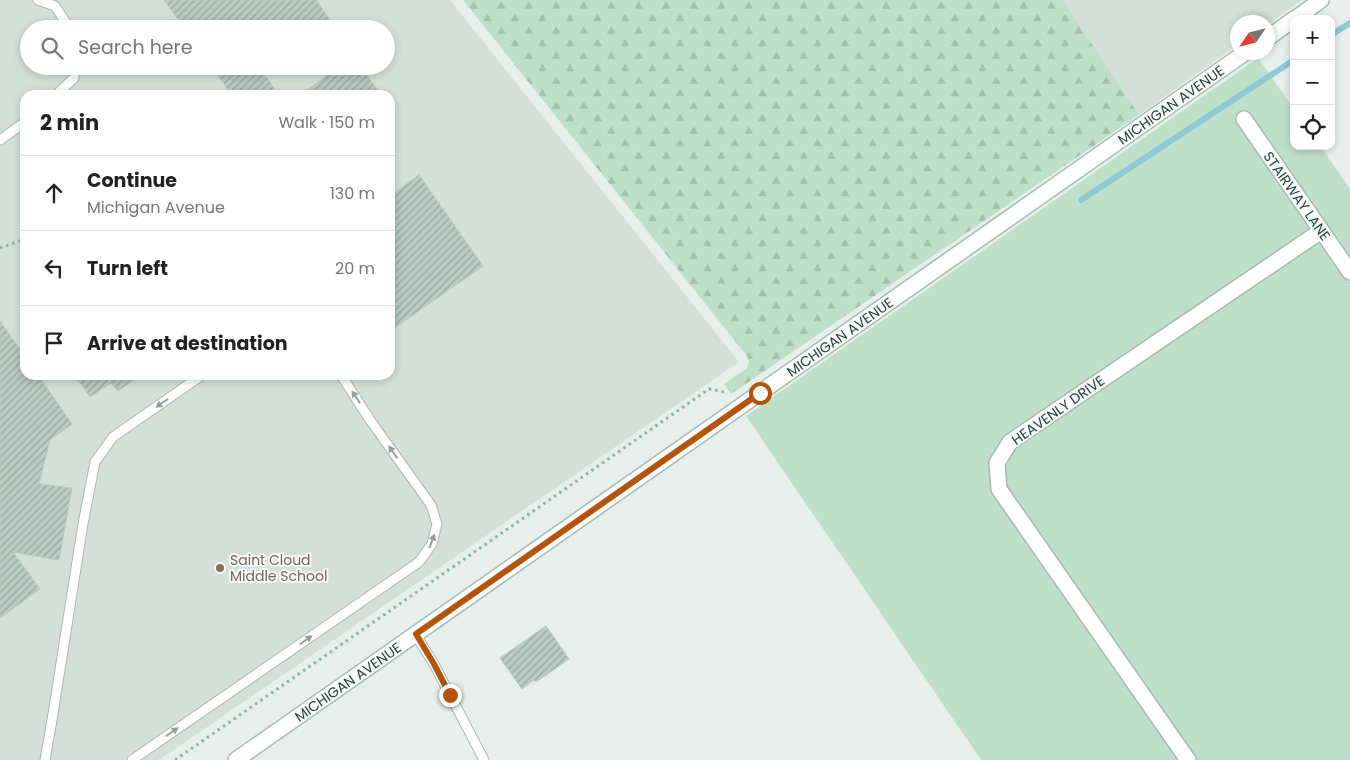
<!DOCTYPE html>
<meta charset="utf-8">
<style>
body{margin:0;font-family:Poppins,sans-serif;background:#f2f2f2;color:#222}
.controls{position:absolute;right:15px;top:15px;display:grid;overflow:hidden;border-radius:10px;box-shadow:0 2px 8px #0003}
.controls button{width:45px;height:45px;display:grid;place-items:center;padding:0;border:0;border-bottom:1px solid #e0e0e0;background:#fff;color:#222;font:25px sans-serif}
.compass{position:absolute;left:1230px;top:15px;width:45px;height:45px;border-radius:50%;background:#fff;box-shadow:0 2px 8px #0003;rotate:235deg}
.stop{position:absolute;width:15px;height:15px;margin:-11px;border:4px solid #b45309;border-radius:50%;background:#fff}
.stop.end{background:#b45309;border-color:#fff;box-shadow:0 1px 5px #0008}
.list{margin:0;padding:0;list-style:none}
h2{display:flex;justify-content:space-between;align-items:center;height:65px;margin:0;padding:0 20px;font-size:21px}
h2 small{font-size:16px;font-weight:400;color:#767676}
.list li{display:grid;grid-template-columns:32px 1fr auto;gap:15px;align-items:center;box-sizing:border-box;height:75px;padding:0 20px;border-top:1px solid #e0e0e0}
.list b{display:block;font-size:19px;white-space:nowrap}
.list p{margin:0;font-size:16px;white-space:nowrap;color:#767676}
.list em{font-size:16px;font-style:normal;color:#767676}
.icon{flex:none;width:28px;height:28px;fill:none;stroke:currentColor;stroke-width:2;stroke-linecap:round;stroke-linejoin:round}
.map{position:relative;flex:none;width:1350px;height:760px;overflow:hidden}
.search{position:absolute;background:#fff;box-shadow:0 2px 8px #0003;left:20px;top:20px;width:375px;height:55px;display:flex;align-items:center;gap:12px;box-sizing:border-box;padding:0 18px;border-radius:28px;color:#767676;font-size:19px}
.panel{position:absolute;background:#fff;box-shadow:0 2px 8px #0003;left:20px;top:90px;width:375px;height:290px;border-radius:15px}
.map>svg:first-child{display:block}
.built{fill:#d4dfda;fill-rule:evenodd}
.grass{fill:#bfe0c8}
.forest{fill:url(#forest-firs)}
.lines{fill:none;stroke-linecap:round;stroke-linejoin:round}
.stream{stroke:#8ec9d4;stroke-width:6}
.building{fill:url(#building-hatch);stroke:#b8c9c2}
.lane-casing{stroke:#a8b8b2;stroke-width:11}
.street-casing{stroke:#a8b8b2;stroke-width:18}
.secondary-casing{stroke:#a4bbb3;stroke-width:18}
.path{stroke:#86b3a5;stroke-width:3;stroke-dasharray:2.5 4;stroke-linecap:butt}
.lane{stroke:#fff;stroke-width:9}
.street{stroke:#fff;stroke-width:15}
.secondary{stroke:#fff;stroke-width:15}
.oneway{fill:#92a09c}
.route{stroke:#b45309;stroke-width:6}
.education-dot{fill:#8d6e63;stroke:#f7fbf9;stroke-width:2}
.labels{text-anchor:middle;stroke-width:4;stroke-linejoin:round;paint-order:stroke}
.street-label{font-size:14px;fill:#24423a;stroke:#f7fbf9}
.education-label{font-size:14px;fill:#785e54;stroke:#f7fbf9;text-anchor:start}
</style>
<div class="map">
<svg width="1350" height="760" viewBox="0 0 1350 760">
<defs>
<pattern id="forest-firs" width="22" height="20" patternUnits="userSpaceOnUse" patternTransform="scale(1.25)"><rect width="22" height="20" fill="#bfe0c8"/><path d="M5 1l3.5 6h-7zM16 11l3.5 6h-7z" fill="#a4c1ad"/></pattern>
<pattern id="building-hatch" width="6" height="6" patternUnits="userSpaceOnUse" patternTransform="scale(1.25)"><rect width="6" height="6" fill="#bbcac4"/><path d="M-1 1l2-2M0 6l6-6M5 7l2-2" fill="none" stroke="#98a6a0"/></pattern>
</defs>
<rect width="100%" height="100%" fill="#e6efeb"/>
<!-- built -->
<path class="built" d="M0,0H450L739,362L159,760H0ZM29,29H386V66H29ZM25,95H390V375H25Z
M1063,0H1302L1268,24V22H1238L1237,45L1139,115Z"/>
<!-- grass -->
<path class="grass" d="M1258,58L1294,109V146H1320L1350,189V760H981L746,416Z"/>
<!-- forest -->
<path class="forest" d="M463,0H1063L1139,115L731,394L724,384L747,368L749,362L747,356Z"/>
<g class="lines">
<!-- stream -->
<path class="stream" d="M1331,35L1350,23
M1081,200L1294,60"/>
</g>
<!-- building -->
<path class="building" d="M164,0H316L333,24L327,29H185Z
M211,66H274L264,74L279,95H232Z
M341,66H360L381,95H300Z
M419,175L483,266L390,331V196Z
M0,321L25,357V375H38L72,424L50,440L39,484L72,488L59,560L13,552L40,589L0,618Z
M75,375H141L118,391L111,383L90,397Z
M546,626L569,659L536,682L534,680L522,689L500,658Z"/>
<g class="lines">
<defs>
<path id="lane" d="M38,0L55,6L70,29
M56,95L74,78L75,66
M0,140L25,122
M415,634L434,664L484,760
M45,760L53,714L83,524L95,462L113,437L202,375
M132,760L419,562L432,544L437,524L431,505L370,420L341,375"/>
<path id="street" d="M1244,119L1350,272
M1188,760L999,489L997,463L1010,442L1321,231"/>
<path id="secondary" d="M1295,19L1321,0
M1268,38L1294,19
M236,760L1246,52"/>
</defs>
<!-- lane casing -->
<use href="#lane" class="lane-casing"/>
<!-- street casing -->
<use href="#street" class="street-casing"/>
<!-- secondary casing -->
<use href="#secondary" class="secondary-casing"/>
<!-- path -->
<path class="path" d="M0,248L25,239
M175,760L709,389L728,393"/>
<!-- lane -->
<use href="#lane" class="lane"/>
<!-- street -->
<use href="#street" class="street"/>
<!-- secondary -->
<use href="#secondary" class="secondary"/>
</g>
<!-- one-way arrows -->
<defs><path id="oneway-solid" d="M-6-.8H1V-3.2L6.5 0L1 3.2V.8H-6Z" transform="scale(1.25)"/></defs>
<g class="oneway">
<use href="#oneway-solid" transform="translate(356 397) rotate(-123)"/>
<use href="#oneway-solid" transform="translate(162 403) rotate(145)"/>
<use href="#oneway-solid" transform="translate(393 452) rotate(-125)"/>
<use href="#oneway-solid" transform="translate(432 541) rotate(-69)"/>
<use href="#oneway-solid" transform="translate(306 640) rotate(-35)"/>
<use href="#oneway-solid" transform="translate(172 732) rotate(-35)"/>
</g>
<g class="lines">
<!-- route -->
<path class="route" d="M450,695L434,664L416,634L760,393"/>
</g>
<!-- markers -->
<circle class="education-dot" cx="220" cy="568" r="5"/>
<g class="labels">
<!-- street labels -->
<g class="street-label">
<text transform="translate(1171 105) rotate(-35)" y="5">MICHIGAN AVENUE</text>
<text transform="translate(1297 196) rotate(55)" y="5">STAIRWAY LANE</text>
<text transform="translate(840 337) rotate(-35)" y="5">MICHIGAN AVENUE</text>
<text transform="translate(1058 410) rotate(-35)" y="5">HEAVENLY DRIVE</text>
<text transform="translate(348 682) rotate(-35)" y="5">MICHIGAN AVENUE</text>
</g>
<!-- education labels -->
<g class="education-label">
<text x="230" y="565">Saint Cloud<tspan x="230" dy="16">Middle School</tspan></text>
</g>
</g>
</svg>
<div class="controls">
<button>+</button>
<button>−</button>
<button><svg class="icon" aria-label="locate" viewBox="0 0 24 24"><circle cx="12" cy="12" r="6"/><path d="M12 2v4M12 18v4M2 12h4M18 12h4"/></svg></button>
</div>
<svg class="compass" viewBox="-18 -18 36 36"><path d="M0-13l5 13h-10z" fill="#e53935"/><path d="M0 13l5-13h-10z" fill="#767676"/></svg>
<div class="stop" style="left:760px;top:393px"></div>
<div class="stop end" style="left:450px;top:695px"></div>
<div class="search"><svg class="icon" aria-label="search" viewBox="0 0 24 24"><circle cx="10" cy="10" r="6"/><path d="M15 15l6 6"/></svg>Search here</div>
<section class="panel">
<h2>2 min<small>Walk · 150 m</small></h2>
<ul class="list">
<li><svg class="icon" aria-label="ahead" viewBox="0 0 24 24"><path d="M12 20V5M6 11l6-6 6 6"/></svg><div><b>Continue</b><p>Michigan Avenue</p></div><em>130 m</em></li>
<li><svg class="icon" aria-label="left" viewBox="0 0 24 24"><path d="M17 20v-9H6M10 6l-5 5 5 5"/></svg><div><b>Turn left</b></div><em>20 m</em></li>
<li><svg class="icon" aria-label="arrive" viewBox="0 0 24 24"><path d="M6 21V4h12l-3 4 3 4H6"/></svg><div><b>Arrive at destination</b></div></li>
</ul>
</section>
</div>
